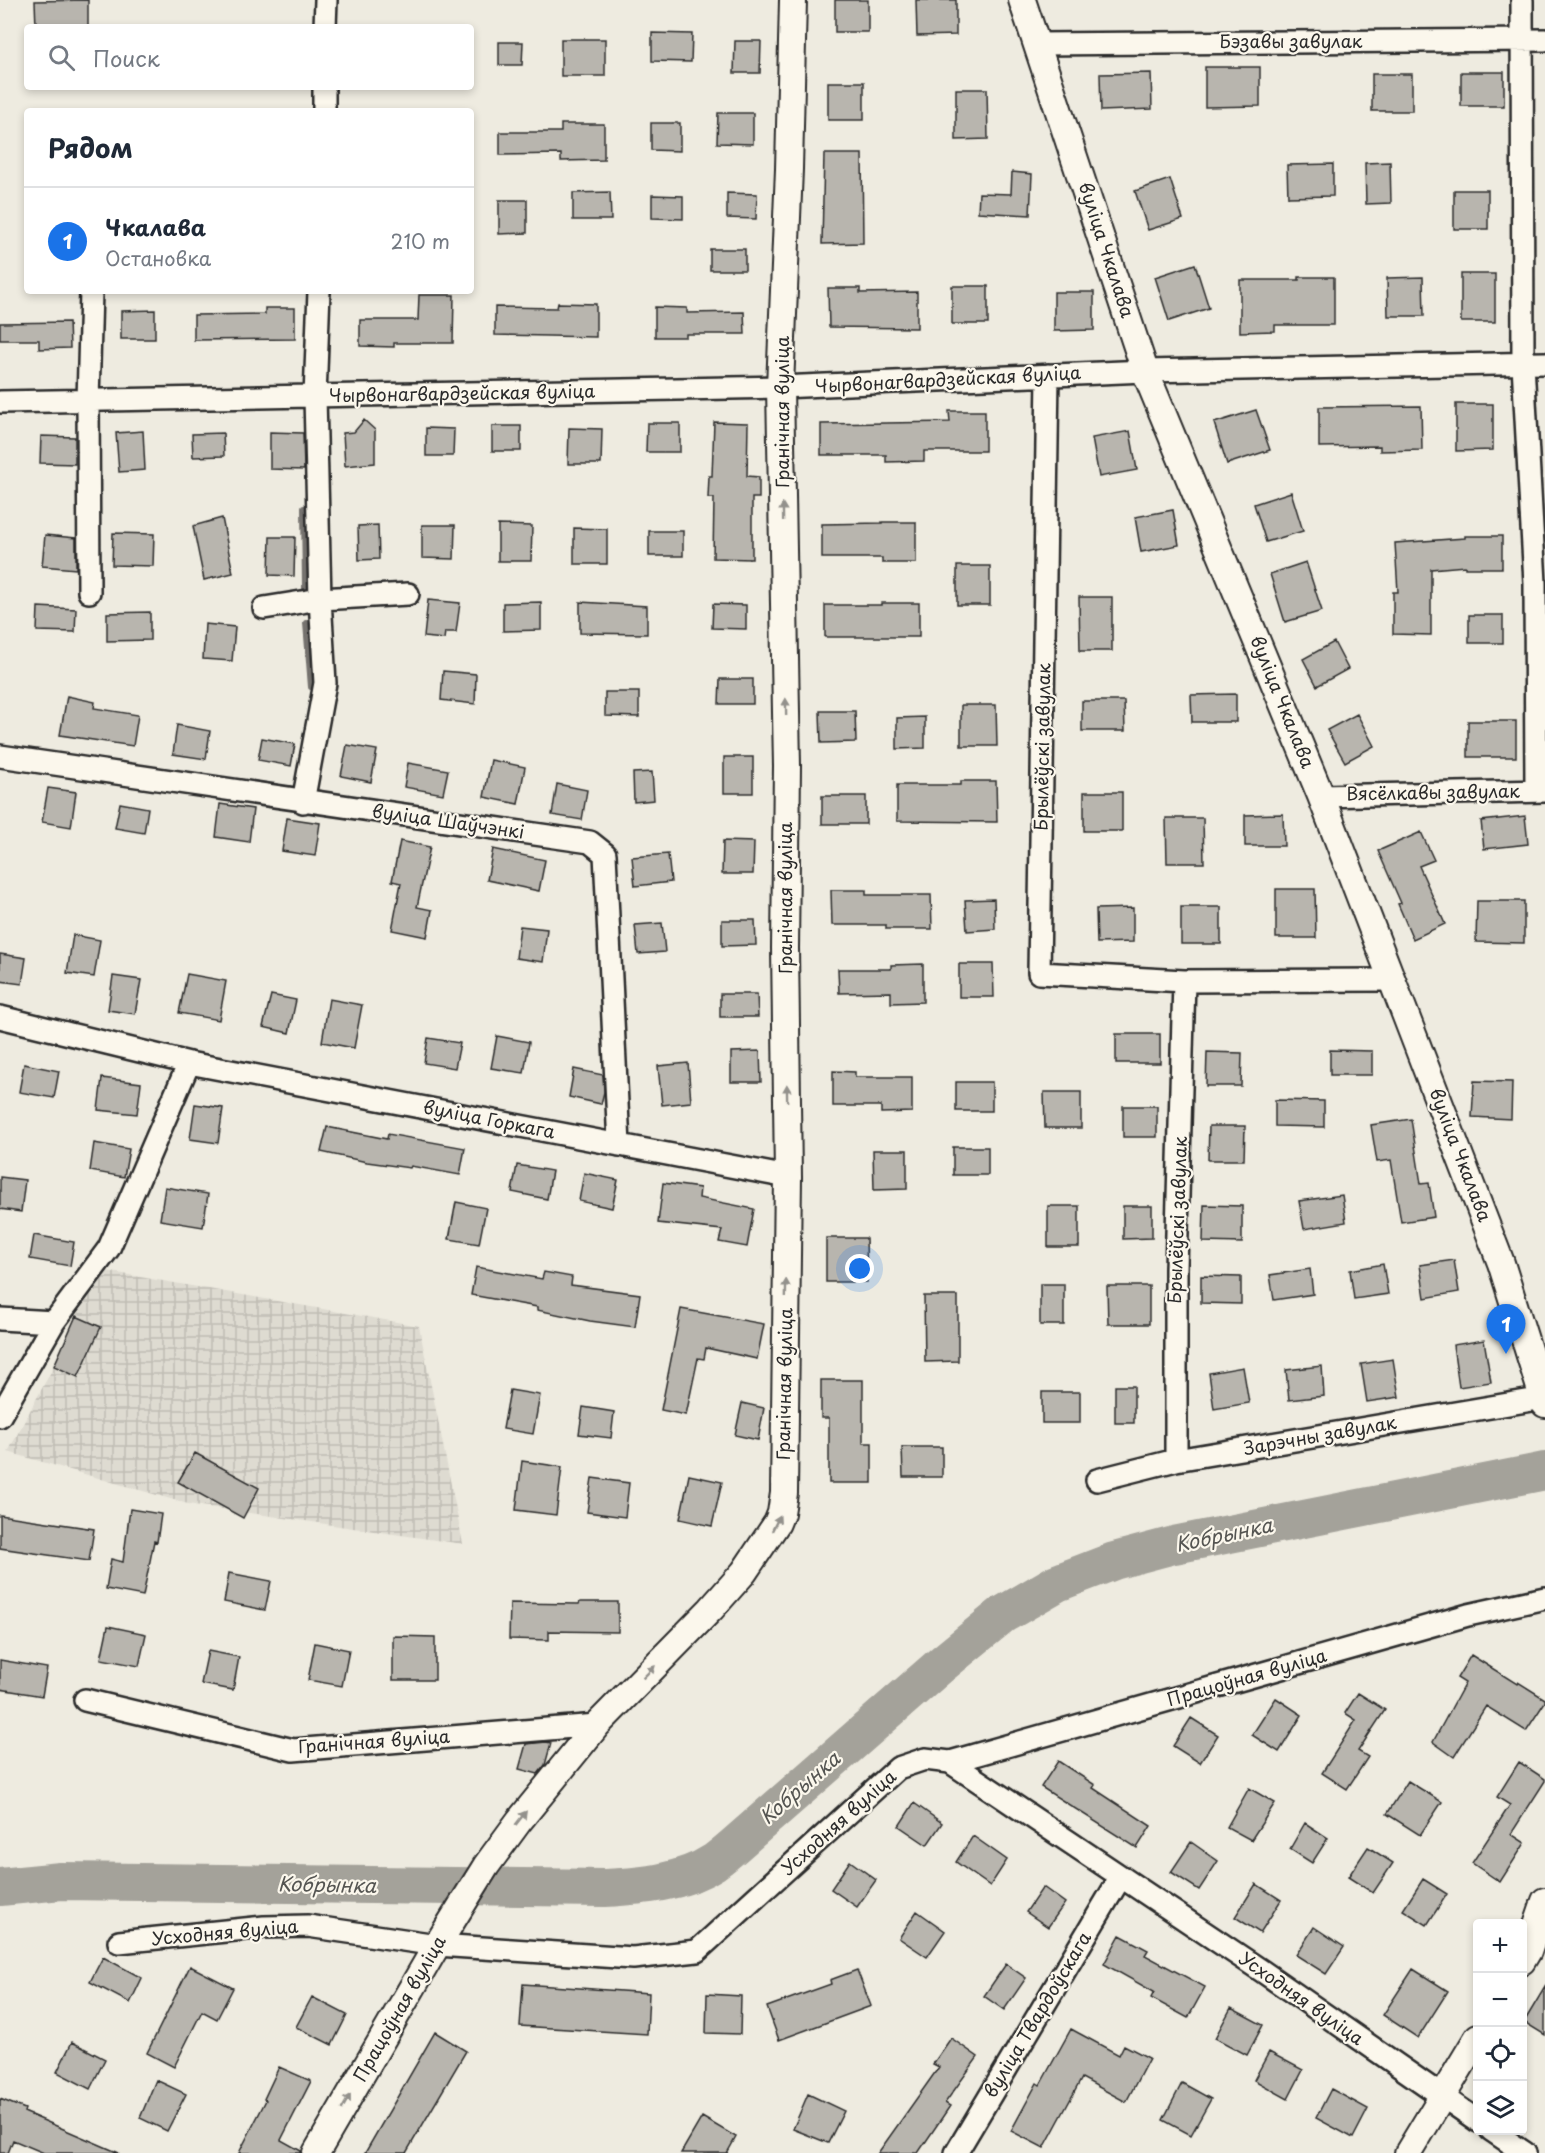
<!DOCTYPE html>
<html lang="ru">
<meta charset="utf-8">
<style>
body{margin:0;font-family:"Playpen Sans",sans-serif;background:#f6f6f7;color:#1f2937}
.controls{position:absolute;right:18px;bottom:18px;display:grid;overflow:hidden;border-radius:6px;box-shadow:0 3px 9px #0003}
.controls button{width:54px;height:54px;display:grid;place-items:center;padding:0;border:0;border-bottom:2px solid #e0e1e3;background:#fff;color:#1f2937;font:30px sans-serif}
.you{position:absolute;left:860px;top:1269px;width:21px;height:21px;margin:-15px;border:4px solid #fff;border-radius:50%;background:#1a73e8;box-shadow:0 0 0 9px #1a73e833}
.badge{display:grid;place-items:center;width:39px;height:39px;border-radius:50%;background:#1a73e8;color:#fff;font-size:20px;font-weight:700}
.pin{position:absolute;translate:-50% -50px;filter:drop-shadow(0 2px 3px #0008)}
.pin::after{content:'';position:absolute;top:32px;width:21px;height:18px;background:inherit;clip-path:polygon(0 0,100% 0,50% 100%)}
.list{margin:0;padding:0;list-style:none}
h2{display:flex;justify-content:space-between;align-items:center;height:78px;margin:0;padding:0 24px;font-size:26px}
h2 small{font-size:20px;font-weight:400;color:#747a83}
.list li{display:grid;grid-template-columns:39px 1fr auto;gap:18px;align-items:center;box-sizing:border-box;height:108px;padding:0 24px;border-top:2px solid #e0e1e3}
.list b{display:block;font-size:22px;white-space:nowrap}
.list p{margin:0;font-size:20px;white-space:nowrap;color:#747a83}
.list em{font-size:20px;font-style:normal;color:#747a83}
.icon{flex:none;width:33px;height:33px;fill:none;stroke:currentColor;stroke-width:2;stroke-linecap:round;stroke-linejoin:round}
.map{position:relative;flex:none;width:1545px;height:2153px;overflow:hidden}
.search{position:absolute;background:#fff;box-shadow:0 3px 9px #0003;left:24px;top:24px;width:450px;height:66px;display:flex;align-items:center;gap:15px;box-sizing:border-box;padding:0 21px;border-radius:6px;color:#747a83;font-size:22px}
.panel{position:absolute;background:#fff;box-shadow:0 3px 9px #0003;left:24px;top:108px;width:450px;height:186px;border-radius:6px}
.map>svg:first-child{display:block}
.industrial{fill:url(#industrial-grid)}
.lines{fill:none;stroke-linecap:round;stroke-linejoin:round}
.stream{stroke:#74726e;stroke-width:6}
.river{stroke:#a4a29a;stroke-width:38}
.building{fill:#b8b5ae;stroke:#2b2b2b;stroke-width:1.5}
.minor-casing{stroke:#2b2b2b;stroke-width:26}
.major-casing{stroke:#2b2b2b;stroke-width:30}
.minor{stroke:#fbf7ec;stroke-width:21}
.major{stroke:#fbf7ec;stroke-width:26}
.oneway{fill:#93918c}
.labels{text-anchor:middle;stroke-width:4.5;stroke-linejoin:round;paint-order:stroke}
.street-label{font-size:18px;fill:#2b2b2b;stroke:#fbf7ec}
.water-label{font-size:20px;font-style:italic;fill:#555552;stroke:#fbf7ec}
</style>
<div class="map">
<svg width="1545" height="2153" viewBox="0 0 1545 2153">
<defs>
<pattern id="industrial-grid" width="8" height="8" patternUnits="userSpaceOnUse" patternTransform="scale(1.5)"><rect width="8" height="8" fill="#dedbd1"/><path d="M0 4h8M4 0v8" fill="none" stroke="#bfbcb4"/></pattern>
</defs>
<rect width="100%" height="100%" fill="#eeebe0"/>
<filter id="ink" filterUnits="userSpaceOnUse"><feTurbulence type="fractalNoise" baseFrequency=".0167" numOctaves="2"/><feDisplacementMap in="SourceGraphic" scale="12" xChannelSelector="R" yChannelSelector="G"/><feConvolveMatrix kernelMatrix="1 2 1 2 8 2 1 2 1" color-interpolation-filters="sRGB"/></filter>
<g filter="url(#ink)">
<!-- industrial -->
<path class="industrial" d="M106,1271L419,1326L463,1544L188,1504L8,1452L54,1366L76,1316Z"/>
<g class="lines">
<!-- stream -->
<path class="stream" d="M304,508L305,588
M306,623L311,687"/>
<!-- river -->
<path class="river" d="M0,1887L61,1881L605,1888C642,1886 682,1883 714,1862C724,1855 734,1846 743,1838L942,1664L1002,1615L1057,1583L1114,1561L1174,1545L1545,1471"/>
</g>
<!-- building -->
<path class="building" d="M88,0V27H36L35,1Z
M835,0H868V32H835Z
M916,0H956V35L917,36Z
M652,33L692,34L691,62L652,61Z
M561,39H605V76H561Z
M735,41H761L760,73H734Z
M499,42H523L522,65H499Z
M1205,67H1260V106L1205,107Z
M1461,72H1504V106H1461Z
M1151,73L1152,109L1101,111L1100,74Z
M1372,74H1412V111H1372Z
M828,82H864V120H828Z
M956,89H987L988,139L956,140Z
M718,113H753V144L717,143Z
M651,123H680V151L651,150Z
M561,124H604V160L561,161V154L500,155V132H561Z
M824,154H862L863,243L822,244Z
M1390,162L1391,203L1366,204L1365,163Z
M1333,164V196L1288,197L1287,165Z
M1012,172L1032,174L1030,215L978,212L979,193L1011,194Z
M1170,179L1183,219L1148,230L1135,191Z
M1454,190H1488V229H1454Z
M610,192L611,220H573V193Z
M727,193L757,194L756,219L727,218Z
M652,195L683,196V219L652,218Z
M499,200H527V233L499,234Z
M710,249H745V270H710Z
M1195,264L1209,308L1169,321L1155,277Z
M1461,274H1495V322H1461Z
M1299,277H1334V325H1275V331L1240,332V280H1299Z
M1423,277L1424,316H1388L1387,278Z
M952,286H988V324H952Z
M828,288H860V293L917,292V328L829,327Z
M1054,292H1094V330L1054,331Z
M419,295H454L453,343H394V347L360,346V320H418Z
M558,303L596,304V337L495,335V307L557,308Z
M655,307L687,308V313L744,312L745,334H686V337H655Z
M265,308H295V339L194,340V315L265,314Z
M155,310V339H121V311Z
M69,322L70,348L39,349V340H0V323Z
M1456,404H1493V450L1456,451Z
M1421,406L1422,450L1380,451V446L1319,447V407Z
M1256,410L1270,450L1227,464L1214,423Z
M949,411H985V451H924V461L886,462V455H821V424L950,422Z
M364,420L375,430V463L345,466L343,433L354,432Z
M714,422L748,423L747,476L759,477V498H752V559L713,558L714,498H708L709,476H712Z
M647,423H680V452H646Z
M492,426H521V451H492Z
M426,428L454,429L453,456H426Z
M569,428L602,429L601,464H568Z
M143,431L145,470L119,472L116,433Z
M1130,431L1137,470L1099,477L1092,438Z
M270,432L303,433L304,470L270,469Z
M223,433L224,456L193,457L192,434Z
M41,436L75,437V464L40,463Z
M1291,492L1303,531L1266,542L1254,504Z
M1173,510L1179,545L1141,552L1135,517Z
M222,518L233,573L204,580L193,526Z
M882,522H916V563H882V558H822V524L882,523Z
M378,525L379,559L359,560L358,526Z
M422,525H455L454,559L422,558Z
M498,525L532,526L531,561H498Z
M574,528L607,529V564H574Z
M649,531H683V556H649Z
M113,533L154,534L153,566L112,565Z
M45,535L76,538V569L42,566Z
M1465,536H1502V568H1465V566L1431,569V635L1393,634V592H1398L1395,543L1465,538Z
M270,537H295L294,576L269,575Z
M1306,562L1322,611L1285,622L1270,574Z
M957,566H990V605H957Z
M1079,597H1112V651H1080Z
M428,600L460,603L456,632H445L444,639L424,637Z
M541,602V630L503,631V603Z
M580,602L647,606V634L580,633Z
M881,603H919V637H825V605H881Z
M713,604L746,605V629L712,628Z
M38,607L76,609L75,632L37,631Z
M150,612V640L107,641V613Z
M1469,615H1503V643H1469Z
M205,624L235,627L232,661L203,659Z
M1334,642L1348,669L1317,686L1303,659Z
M443,671L476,674L475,704L441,700Z
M720,679H753V704H719Z
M605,692H639V717L605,716Z
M1236,694V722H1192L1191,695Z
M67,696L95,702L94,708L138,715L133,746L60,735Z
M1082,701H1124L1125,731H1082Z
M961,705H996L997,746H961Z
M820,711H855L856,742L821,743Z
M1357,714L1374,746L1345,762L1327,730Z
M925,717V748L897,749V718Z
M1468,721H1516V757H1468Z
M177,725L210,731L206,759L173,754Z
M262,738L295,744L291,766L258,760Z
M347,745L377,750L371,782L341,776Z
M724,757H753V793H724Z
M491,760L525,767L518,804L484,797Z
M408,763L448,770L443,794L404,787Z
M652,772L654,800L634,802L633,773Z
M961,781H996L997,822L897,821V785H961Z
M557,784L587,790L582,820L552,815Z
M48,788L76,792L71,827L42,822Z
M1084,792H1122V831H1084Z
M822,796H866V824H822Z
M120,803L148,808L144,833L115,828Z
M220,804L253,809L249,842L216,837Z
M1283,814L1284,846H1245V815Z
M1525,816L1528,844L1484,849L1481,821Z
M287,818L320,823L315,856L282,851Z
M1166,818H1203L1204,863H1167Z
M1421,832L1434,860L1419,866L1445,924L1413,939L1398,904L1401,903L1378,851Z
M400,841L430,847L417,907L432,910L427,937L392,930L401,883L392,881Z
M723,841L754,842L753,874H722Z
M493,849L545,860L539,891L487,880Z
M668,854L671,882L635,886L632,857Z
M1276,889H1315L1316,938H1276Z
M831,890H866V895H931L932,929H886V925H832Z
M994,899L995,929L967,931L965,900Z
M1477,901H1524V943L1476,942Z
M1181,907H1221V944H1181Z
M1133,908V942L1097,943L1096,909Z
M722,920H755L756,945L722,946Z
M662,923L665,952L638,954L635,925Z
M520,926L547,929L543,962L516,958Z
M73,935L100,940L94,977L67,973Z
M0,954L26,958L22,984L0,981Z
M923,964V1002L891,1003V992L839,993L838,969H891V965Z
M959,964H993L994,997H959Z
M187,974L226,981L219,1020L179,1013Z
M113,976L141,980L135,1014L108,1010Z
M720,994H757L758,1017H720Z
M271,995L296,1000L289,1033L263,1027Z
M329,999L362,1005L354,1048L322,1042Z
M1116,1034H1160V1063H1116Z
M497,1036L529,1042L524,1073L491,1068Z
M428,1038L460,1043L455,1068L424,1063Z
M1330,1050L1372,1051V1075H1330Z
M760,1051L761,1082H731V1052Z
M1207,1052L1242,1053L1241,1086H1206Z
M688,1063L691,1102L662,1105L658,1066Z
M24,1064L59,1071L54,1098L19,1092Z
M574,1069L603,1075L604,1092L601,1104L569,1097Z
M833,1071L855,1072V1077H912V1112L881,1113V1106H833Z
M102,1078L141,1083L137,1114L98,1110Z
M1474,1081L1512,1082L1511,1119L1472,1117Z
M956,1082H992V1111H956Z
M1044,1092H1081V1128H1045Z
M1275,1100L1324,1101V1127L1275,1126Z
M195,1104L223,1108L218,1143L190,1139Z
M1123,1106H1157V1137H1123Z
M1411,1119L1421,1184L1429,1183L1434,1217L1401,1222L1391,1160L1377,1162L1371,1125Z
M1209,1126H1245L1244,1160H1208Z
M327,1127L387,1139L388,1134L465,1148L460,1175L411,1166L410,1168L367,1162L321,1152Z
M94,1143L129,1149L124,1177L90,1171Z
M953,1147H988V1175H953Z
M873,1150H907V1189L874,1190Z
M517,1165L552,1171L547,1199L512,1192Z
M584,1173L618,1180L612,1208L579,1201Z
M0,1177L25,1180L21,1212L0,1209Z
M663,1183L700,1188L699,1198L754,1209L747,1247L719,1242L722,1230L658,1223Z
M165,1187L208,1194L203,1227L160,1220Z
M1342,1195L1346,1222L1304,1229L1299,1201Z
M456,1202L486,1208L479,1244L449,1239Z
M1204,1205L1242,1206V1243L1203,1242Z
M1048,1206H1079V1247H1048Z
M1123,1206H1152V1238L1123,1239Z
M34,1235L74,1242L70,1266L30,1259Z
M826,1238H866L867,1282H826Z
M1454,1260L1459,1292L1425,1298L1420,1265Z
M1383,1264L1388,1294L1354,1299L1350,1270Z
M476,1267L542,1279L544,1272L572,1277L571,1285L640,1294L635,1327L590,1321L537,1310V1307L471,1295Z
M1310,1269L1313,1294L1274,1300L1270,1275Z
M1201,1276L1241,1277V1304L1201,1303Z
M1040,1284H1064V1325H1040Z
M1107,1286H1149V1324H1108Z
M924,1296H958V1361L925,1362Z
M681,1309L764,1324L757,1359L706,1348L704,1359L698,1358L686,1415L661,1410Z
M76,1316L101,1327L78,1377L54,1366Z
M1484,1340L1491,1382L1459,1387L1453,1345Z
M1393,1359L1399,1397L1367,1402L1361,1364Z
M1322,1366L1324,1396L1289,1400L1286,1370Z
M1243,1367L1249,1403L1214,1409L1209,1373Z
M821,1380H863V1443H872V1483H829V1418H821Z
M1115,1386H1134V1423H1115Z
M510,1390L540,1395L533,1434L503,1429Z
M1042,1392H1080V1423H1042Z
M742,1403L764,1408L758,1440L735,1435Z
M583,1407L614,1412L611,1438L579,1434Z
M902,1447H942V1477H903Z
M195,1453L259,1488L243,1518L178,1482Z
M522,1461L562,1467L556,1515L516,1510Z
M689,1475L722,1482L712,1526L680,1519Z
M592,1478L629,1483L625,1517L587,1512Z
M130,1509L161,1514L157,1542L154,1541L143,1596L106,1589L111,1559L123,1562Z
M0,1515L94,1529L89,1561L0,1548Z
M229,1573L271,1581L265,1610L224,1602Z
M580,1602H618V1632L549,1631V1640L509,1639L510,1603L579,1604Z
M108,1626L146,1634L139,1666L101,1659Z
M393,1636L435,1637V1680H393Z
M315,1643L349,1650L342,1686L308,1680Z
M208,1651L239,1657L233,1690L201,1684Z
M1471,1655L1517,1684L1518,1682L1545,1699V1702L1526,1731L1486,1706L1454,1757L1433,1742L1465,1683L1457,1678Z
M0,1660L47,1668L42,1696L0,1689Z
M1358,1693L1385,1710L1358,1751L1368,1757L1347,1789L1322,1773L1356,1720L1345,1713Z
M1276,1698L1302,1715L1279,1752L1252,1735Z
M1191,1718L1218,1735L1200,1763L1173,1746Z
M546,1742L551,1743L545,1765L538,1774L519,1769L526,1744Z
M1058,1761L1095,1785L1093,1788L1151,1826L1137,1848L1041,1787Z
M1519,1762L1545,1779V1781L1511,1834L1525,1843L1500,1882L1472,1863L1510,1805L1497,1797Z
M1408,1781L1442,1802L1420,1835L1387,1814Z
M1249,1788L1275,1803L1251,1840L1227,1827Z
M914,1803L942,1823L927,1845L899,1826Z
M1305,1823L1328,1838L1312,1863L1290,1849Z
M973,1836L1007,1860L990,1886L956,1862Z
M1191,1842L1218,1861L1199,1890L1171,1872Z
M1368,1847L1393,1863L1373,1893L1348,1877Z
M850,1861L876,1880L857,1907L831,1889Z
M1423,1879L1447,1894L1427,1925L1403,1910Z
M1256,1884L1281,1900L1260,1933L1235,1917Z
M1043,1887L1065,1903L1048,1927L1026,1912Z
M917,1911L945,1931L927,1957L899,1938Z
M1314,1927L1344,1947L1326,1974L1296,1955Z
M1120,1935L1148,1950L1145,1955L1205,1987L1188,2018L1151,1998L1154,1992L1104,1964Z
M103,1957L142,1978L130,2003L90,1982Z
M1006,1964L1026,1978L1004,2010L984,1996Z
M190,1966L233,1988L217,2019L202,2011L174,2067L147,2053Z
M1413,1969L1448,1991L1418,2038L1383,2015Z
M857,1970L871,2006L779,2040L767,2007L831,1984L830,1980Z
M523,1984L649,1993L647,2034L520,2026Z
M1545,1987V2035L1524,2022Z
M707,1994L741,1996L740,2034L706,2033Z
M312,1997L347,2015L332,2045L296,2027Z
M1231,2008L1263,2025L1247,2055L1215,2038Z
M1071,2029L1119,2055L1124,2045L1149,2058L1126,2102L1082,2078L1044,2148L1011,2131L1037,2083L1040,2085Z
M435,2032L466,2051L406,2153H365Z
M951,2038L978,2057L945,2103L950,2106L918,2153H878L939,2067L933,2064Z
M72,2042L105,2059L90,2089L57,2072Z
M1269,2052L1303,2070L1288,2099L1254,2080Z
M279,2067L311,2081L281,2140L301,2151V2153H239L266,2100L264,2099Z
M156,2080L186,2094L167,2131L140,2118Z
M1182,2083L1211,2099L1191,2135L1163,2120Z
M1331,2089L1368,2109L1353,2138L1316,2118Z
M808,2094L844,2111L828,2143L793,2129Z
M0,2099L25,2109L24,2112L119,2153H44L13,2140L8,2153H0Z
M702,2117L736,2137L727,2153H681Z"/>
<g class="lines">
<defs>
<path id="minor" d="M1522,0L1523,364L1535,583L1536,791
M325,27L326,0
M1038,44L1545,40
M324,111V87
M1048,375L1039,973L1184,981L1176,1269V1460
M0,402L780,387L1145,371L1545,363
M89,592L88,401L91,291
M264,608L320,599L408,594
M0,756L590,842L605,854L619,1145
M1321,796L1545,791
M303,802L325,683L320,599L315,397L319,291
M1184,981L1392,980
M0,1017L189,1063L788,1177
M0,1319L54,1322L109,1248L189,1063
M0,1416L54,1322
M1097,1480L1176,1460L1544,1398
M85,1700L293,1750L597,1725
M950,1762L1468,1615L1545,1598
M119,1942L264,1927L308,1926L437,1945L633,1958L697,1951L898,1768L925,1759L950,1762L1262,1971L1478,2121
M1491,2130L1525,2153
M956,2153L1120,1878"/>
<path id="major" d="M1022,0L1145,371L1321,796L1392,980L1501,1263L1545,1404
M1522,1961L1528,1951L1545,1901
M316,2153L437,1945L486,1866L519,1821L597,1725L711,1609L744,1572L777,1523L781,1513L784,1493L788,1177L785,948L787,766L780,387L789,169L793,0
M1408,2153L1478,2037"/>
</defs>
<!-- minor casing -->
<use href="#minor" class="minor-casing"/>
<!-- major casing -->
<use href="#major" class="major-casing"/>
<!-- minor -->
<use href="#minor" class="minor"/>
<!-- major -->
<use href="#major" class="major"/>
</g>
<!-- one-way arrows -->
<defs><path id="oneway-solid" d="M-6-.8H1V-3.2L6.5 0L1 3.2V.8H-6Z" transform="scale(1.5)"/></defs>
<g class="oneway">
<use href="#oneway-solid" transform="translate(783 512) rotate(-91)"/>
<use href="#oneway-solid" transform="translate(786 707) rotate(-91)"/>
<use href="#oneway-solid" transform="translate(787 1093) rotate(-91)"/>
<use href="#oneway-solid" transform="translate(786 1288) rotate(-89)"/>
<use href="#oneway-solid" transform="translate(776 1523) rotate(-63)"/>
<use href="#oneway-solid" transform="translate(649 1672) rotate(-45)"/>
<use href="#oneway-solid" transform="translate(521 1818) rotate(-52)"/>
<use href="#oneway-solid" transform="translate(346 2102) rotate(-60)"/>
</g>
</g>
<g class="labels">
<!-- street labels -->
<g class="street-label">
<text x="1291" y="48">Бэзавы завулак</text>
<text transform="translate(1106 250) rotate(72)" y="6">вуліца Чкалава</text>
<text transform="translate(948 380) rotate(-3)" y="6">Чырвонагвардзейская вуліца</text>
<text transform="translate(462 394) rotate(-1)" y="6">Чырвонагвардзейская вуліца</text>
<text transform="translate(783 412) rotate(-90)" y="6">Гранічная вуліца</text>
<text transform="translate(1282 702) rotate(68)" y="6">вуліца Чкалава</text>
<text transform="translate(1043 747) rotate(-89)" y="6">Брылёўскі завулак</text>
<text transform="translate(1433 793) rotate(-1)" y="6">Вясёлкавы завулак</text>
<text transform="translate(448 822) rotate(8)" y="6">вуліца Шаўчэнкі</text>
<text transform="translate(786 898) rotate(-90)" y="6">Гранічная вуліца</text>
<text transform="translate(489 1120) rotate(11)" y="6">вуліца Горкага</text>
<text transform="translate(1460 1155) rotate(69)" y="6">вуліца Чкалава</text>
<text transform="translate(1178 1220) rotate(-88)" y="6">Брылёўскі завулак</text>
<text transform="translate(785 1384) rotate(-89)" y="6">Гранічная вуліца</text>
<text transform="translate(1320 1436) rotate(-10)" y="6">Зарэчны завулак</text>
<text transform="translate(1247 1678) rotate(-16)" y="6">Працоўная вуліца</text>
<text transform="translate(374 1742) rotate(-4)" y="6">Гранічная вуліца</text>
<text transform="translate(839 1823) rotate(-42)" y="6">Усходняя вуліца</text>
<text transform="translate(225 1933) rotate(-5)" y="6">Усходняя вуліца</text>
<text transform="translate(1301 1999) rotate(35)" y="6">Усходняя вуліца</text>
<text transform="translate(400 2009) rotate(-60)" y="6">Працоўная вуліца</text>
<text transform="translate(1038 2015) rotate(-59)" y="6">вуліца Твардоўскага</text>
</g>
<!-- water labels -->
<g class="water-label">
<text transform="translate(1224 1535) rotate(-12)" y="7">Кобрынка</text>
<text transform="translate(800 1788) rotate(-41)" y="7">Кобрынка</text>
<text transform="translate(327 1885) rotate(1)" y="7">Кобрынка</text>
</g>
</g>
</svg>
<div class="controls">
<button>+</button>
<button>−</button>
<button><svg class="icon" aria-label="locate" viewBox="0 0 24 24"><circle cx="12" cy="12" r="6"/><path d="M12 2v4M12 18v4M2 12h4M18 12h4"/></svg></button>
<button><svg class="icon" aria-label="layers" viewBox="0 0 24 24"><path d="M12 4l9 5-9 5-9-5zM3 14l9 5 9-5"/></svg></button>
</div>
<div class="you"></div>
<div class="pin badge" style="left:1506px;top:1354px">1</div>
<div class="search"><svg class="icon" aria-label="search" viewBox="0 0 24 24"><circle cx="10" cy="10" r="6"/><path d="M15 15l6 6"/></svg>Поиск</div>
<section class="panel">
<h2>Рядом<small></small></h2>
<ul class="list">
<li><span class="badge">1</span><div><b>Чкалава</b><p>Остановка</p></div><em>210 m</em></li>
</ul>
</section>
</div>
